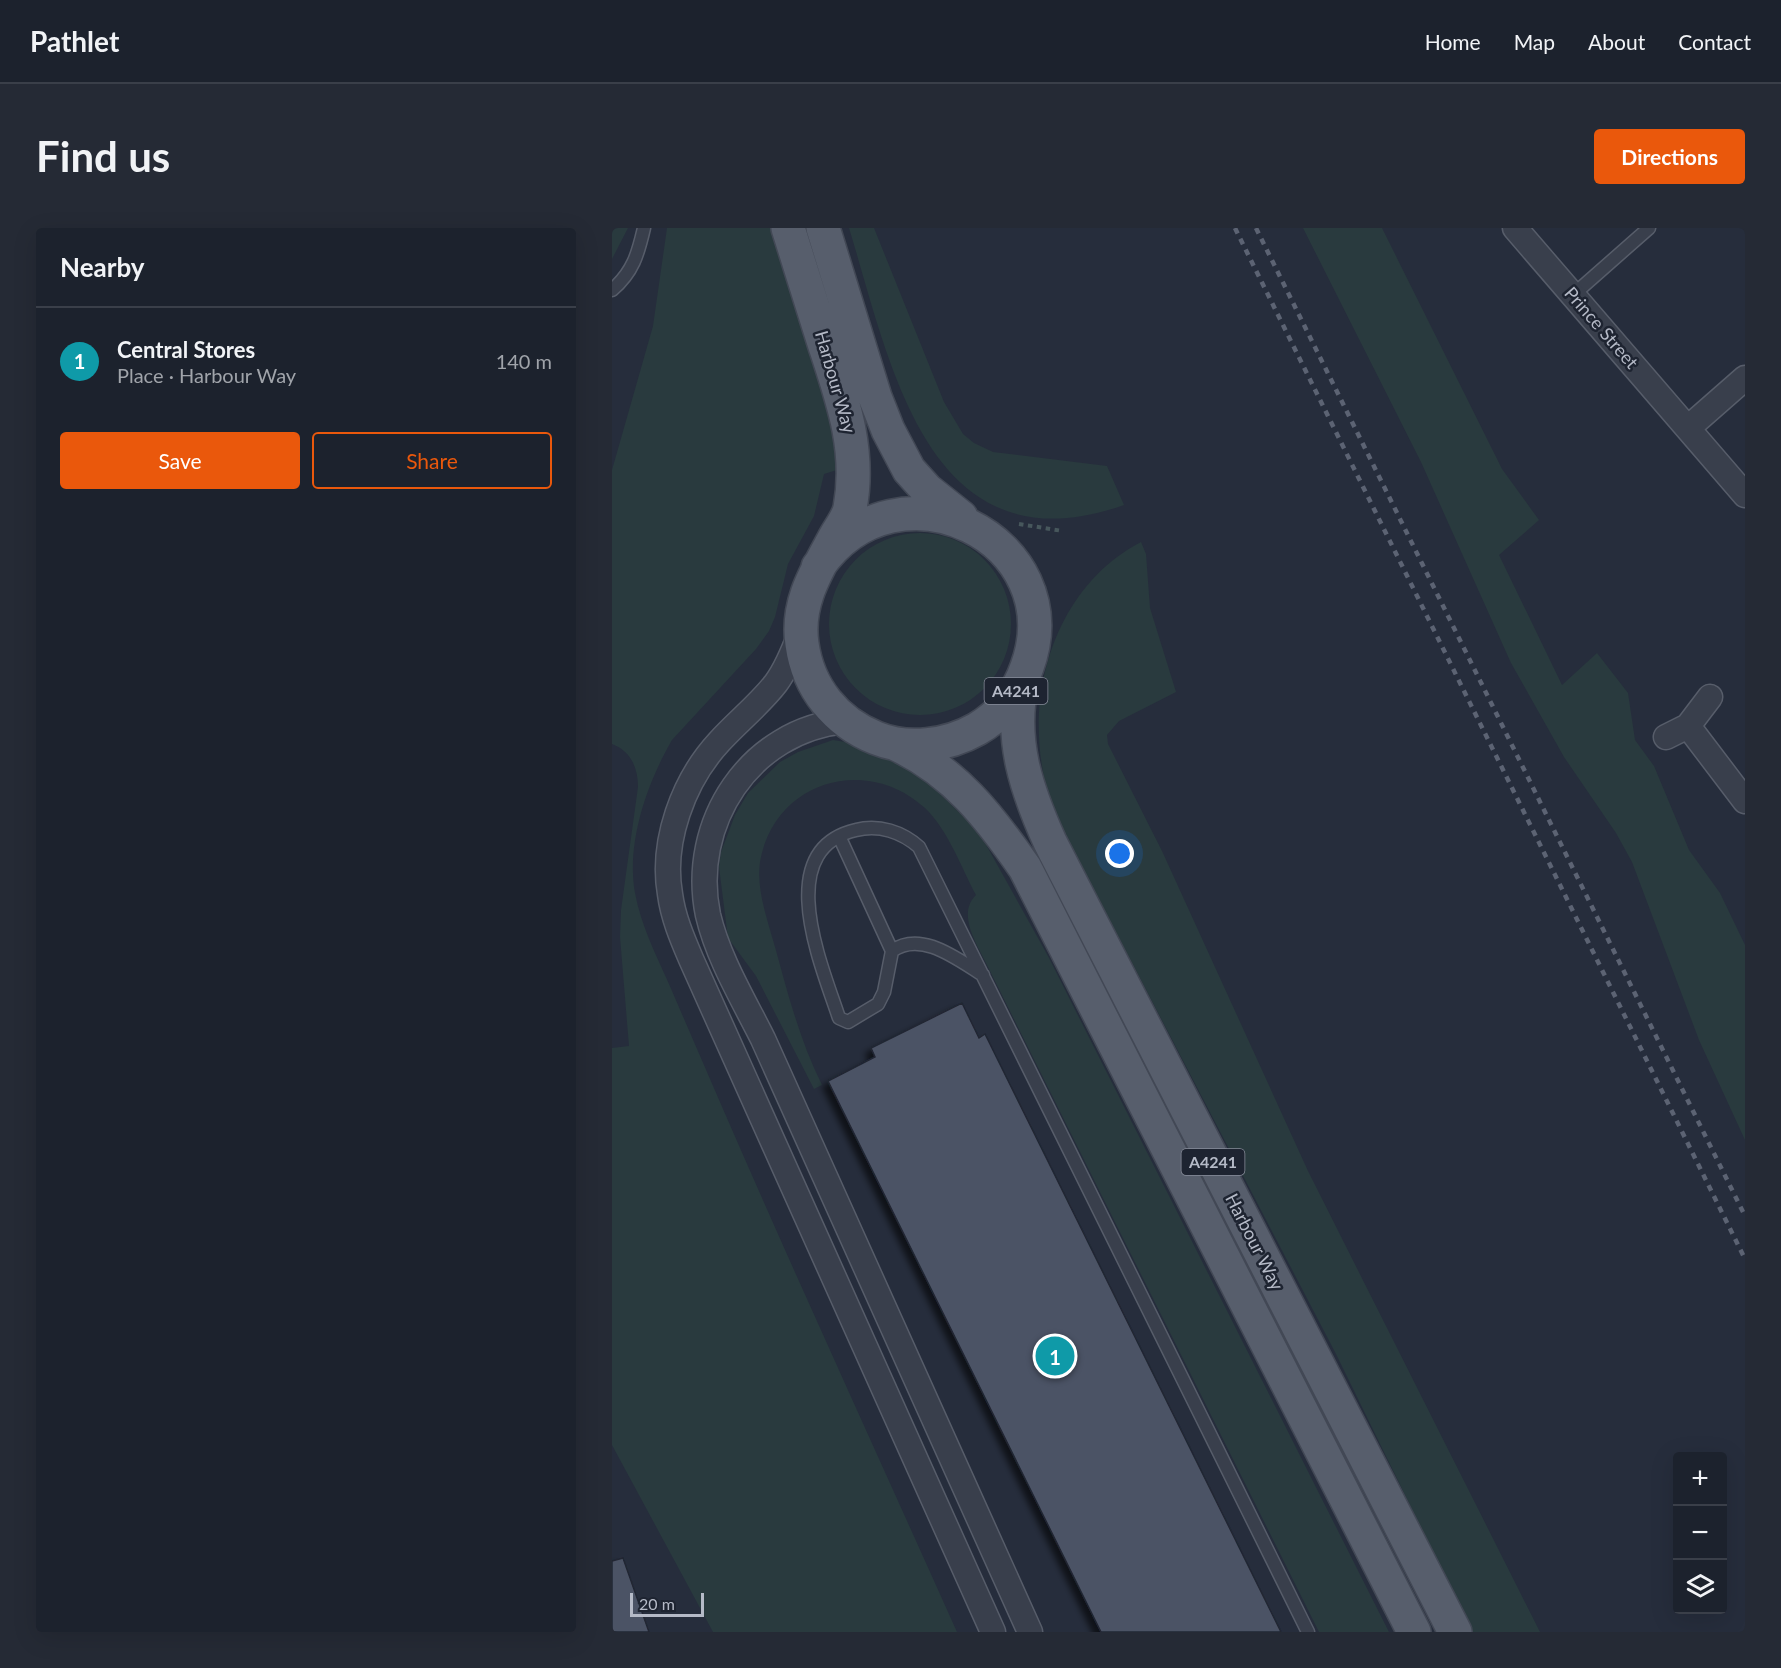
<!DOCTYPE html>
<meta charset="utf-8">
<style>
body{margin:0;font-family:Lato,sans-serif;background:#252a35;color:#f1f3f6}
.controls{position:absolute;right:18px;bottom:18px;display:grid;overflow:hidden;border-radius:6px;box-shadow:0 6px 24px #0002}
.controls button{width:54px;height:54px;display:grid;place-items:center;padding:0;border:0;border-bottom:2px solid #3a3f49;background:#1c222d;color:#f1f3f6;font:30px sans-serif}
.scale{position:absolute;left:18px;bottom:15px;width:74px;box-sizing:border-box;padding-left:6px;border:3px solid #b5bac7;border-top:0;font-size:16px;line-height:21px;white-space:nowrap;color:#b5bac7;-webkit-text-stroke:4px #1e2431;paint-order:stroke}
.you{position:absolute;left:508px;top:626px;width:21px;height:21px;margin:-15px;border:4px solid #fff;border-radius:50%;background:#1a73e8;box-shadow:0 0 0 9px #1a73e833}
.badge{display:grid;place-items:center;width:39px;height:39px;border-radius:50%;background:#ea580c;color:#fff;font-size:20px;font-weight:700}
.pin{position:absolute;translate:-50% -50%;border:3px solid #fff;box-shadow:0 2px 6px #0006}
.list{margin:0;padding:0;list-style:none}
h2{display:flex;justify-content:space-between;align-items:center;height:78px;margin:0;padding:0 24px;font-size:26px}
h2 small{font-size:20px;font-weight:400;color:#a0a4aa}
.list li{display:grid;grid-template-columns:39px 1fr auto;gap:18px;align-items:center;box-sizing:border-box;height:108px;padding:0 24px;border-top:2px solid #3a3f49}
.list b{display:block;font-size:22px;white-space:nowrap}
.list p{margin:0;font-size:20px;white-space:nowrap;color:#a0a4aa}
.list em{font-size:20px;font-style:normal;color:#a0a4aa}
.actions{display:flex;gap:12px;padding:18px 24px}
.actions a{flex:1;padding:14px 0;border:2px solid #ea580c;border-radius:6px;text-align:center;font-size:21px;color:#ea580c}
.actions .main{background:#ea580c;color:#fff}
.icon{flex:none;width:33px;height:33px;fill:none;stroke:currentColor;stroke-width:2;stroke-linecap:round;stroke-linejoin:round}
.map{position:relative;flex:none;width:1133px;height:1404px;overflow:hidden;border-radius:6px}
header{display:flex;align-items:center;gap:36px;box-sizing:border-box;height:84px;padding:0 30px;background:#1c222d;border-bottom:2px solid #3a3f49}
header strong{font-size:28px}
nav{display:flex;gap:33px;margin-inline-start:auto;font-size:21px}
.intro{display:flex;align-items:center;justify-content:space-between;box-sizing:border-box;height:144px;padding:0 36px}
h1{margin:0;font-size:42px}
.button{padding:15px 27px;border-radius:6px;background:#ea580c;color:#fff;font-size:21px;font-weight:700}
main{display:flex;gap:36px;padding:0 36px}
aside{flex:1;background:#1c222d;border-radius:6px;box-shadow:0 6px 24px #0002}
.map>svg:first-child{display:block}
.green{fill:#293a3e}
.building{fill:#4c5365;stroke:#202633;stroke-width:1.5;filter:url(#shadow)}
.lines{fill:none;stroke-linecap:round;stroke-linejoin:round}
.lane-casing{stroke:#575d6a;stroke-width:15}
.street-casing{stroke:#575d6a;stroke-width:27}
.primary-casing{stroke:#424855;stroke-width:36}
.path{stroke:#47575c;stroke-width:4;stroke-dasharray:4.5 4.5;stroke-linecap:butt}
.lane{stroke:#393f4c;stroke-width:12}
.street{stroke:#393f4c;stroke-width:24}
.primary{stroke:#575e6c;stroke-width:33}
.rail{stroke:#5c6373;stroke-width:4.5;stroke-dasharray:6 6;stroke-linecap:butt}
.labels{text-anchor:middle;stroke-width:5;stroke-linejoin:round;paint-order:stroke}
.shield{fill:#1e2431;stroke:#888d9a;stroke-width:1.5}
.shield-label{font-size:16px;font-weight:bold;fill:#b5bac7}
.street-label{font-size:18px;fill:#b5bac7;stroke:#1e2431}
</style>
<header>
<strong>Pathlet</strong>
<nav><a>Home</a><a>Map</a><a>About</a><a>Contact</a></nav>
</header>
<div class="intro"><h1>Find us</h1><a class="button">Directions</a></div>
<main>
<aside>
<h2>Nearby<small></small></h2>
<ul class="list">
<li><span class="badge" style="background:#0f9aa8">1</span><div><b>Central Stores</b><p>Place · Harbour Way</p></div><em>140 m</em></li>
</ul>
<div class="actions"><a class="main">Save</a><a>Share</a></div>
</aside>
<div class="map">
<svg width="1133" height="1404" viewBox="0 0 1133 1404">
<defs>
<filter id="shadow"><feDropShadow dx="-5.5" dy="5.5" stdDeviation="3" flood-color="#0009"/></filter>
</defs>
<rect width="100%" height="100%" fill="#262d3c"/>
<!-- green -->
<path class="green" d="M0,0H16L0,31Z
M55,0H161C186,75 225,163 225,242L212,246L202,288L176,336L163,389L157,403L144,421L60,512C35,555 14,615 23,665C29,697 44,727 57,756C75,798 93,839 111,881C187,1056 267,1230 345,1404H101L0,1217V820L17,818L8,709L9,682L26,559C26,540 19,523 0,516V242L41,98Z
M237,0H262L332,174L351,206L362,215L381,224L495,238L512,277C316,346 279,137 237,0Z
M691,0H770L890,241L927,292L887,327L950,457L985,425L1016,465L1023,512L1042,538L1077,622L1108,665L1133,717V912L1087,812L1020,634L1004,605L952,529L899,435L809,234Z
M217 396a91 91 0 1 1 182 0a91 91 0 1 1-182 0Z
M529,314L534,326L538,380L564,464L507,493L495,507L496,516L550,623L696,943L928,1404H860L724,1126L446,593C441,578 435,564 432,549C413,460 446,357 529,314Z
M221,512L253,517L310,548L367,604L436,728L777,1404H707L378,743C368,721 343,687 364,667C349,639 336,602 313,580C254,526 162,553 148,634C144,662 156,693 163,719C176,766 188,813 210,857L202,861L144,748L116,710L107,639L109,624L123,587L136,565L168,534L186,524Z"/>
<!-- building -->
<path class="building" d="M350,775L367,810L373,806L669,1404H489L216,853L263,829L259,820Z
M11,1330L37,1404H0V1333Z"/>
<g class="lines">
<defs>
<path id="lane" d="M0,62C21,44 26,26 32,0
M961,67L1037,0
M227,608L280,723
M371,747C345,731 309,702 280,723L272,764L266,776L236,794L227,790C210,738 159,622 244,602C267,596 290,604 307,619L696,1404"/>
<path id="street" d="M903,0L1133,267
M1076,200L1133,150
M188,406C182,422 175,440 164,455C148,476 125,494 107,514C71,553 49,614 58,666C61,689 70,710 79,731L381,1404
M233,493C138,502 77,595 96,687C106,730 131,771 151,811L418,1404
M1076,498L1133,573
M1054,509L1076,498L1098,469"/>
<path id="primary" d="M176,0C188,38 200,77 212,115C230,170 249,222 238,280C236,290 228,300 223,309C204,344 184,375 190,416C196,460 224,494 264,510C296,523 335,518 365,501C389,487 406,465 415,439C461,312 286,224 206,339
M211,0L263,169L276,202L297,242L315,262L349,289
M410,455C397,512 415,563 438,614L843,1404
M284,516C343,544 377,588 413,640L802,1404"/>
</defs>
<!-- lane casing -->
<use href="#lane" class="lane-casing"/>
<!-- street casing -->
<use href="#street" class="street-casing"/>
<!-- primary casing -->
<use href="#primary" class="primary-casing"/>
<!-- path -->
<path class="path" d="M407,296L451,303"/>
<!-- lane -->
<use href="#lane" class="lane"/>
<!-- street -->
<use href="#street" class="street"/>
<!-- primary -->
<use href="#primary" class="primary"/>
<!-- rail -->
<path class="rail" d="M623,0L1133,1031
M644,0L1133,988"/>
</g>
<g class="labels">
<!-- shield labels -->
<g class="shield">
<rect x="372.5" y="450" width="63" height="26" rx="4.5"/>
<rect x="569.5" y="921" width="63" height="26" rx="4.5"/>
</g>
<g class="shield-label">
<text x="404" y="469">A4241</text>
<text x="601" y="940">A4241</text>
</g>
<!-- street labels -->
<g class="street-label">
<text transform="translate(989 100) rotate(49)" y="6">Prince Street</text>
<text transform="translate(223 154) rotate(74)" y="6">Harbour Way</text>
<text transform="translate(642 1014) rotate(63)" y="6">Harbour Way</text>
</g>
</g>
</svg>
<div class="controls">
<button>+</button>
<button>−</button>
<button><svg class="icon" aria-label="layers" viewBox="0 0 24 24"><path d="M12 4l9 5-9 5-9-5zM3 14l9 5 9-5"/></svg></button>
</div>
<div class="scale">20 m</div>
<div class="you"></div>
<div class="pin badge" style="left:443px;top:1128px;background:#0f9aa8">1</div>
</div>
</main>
